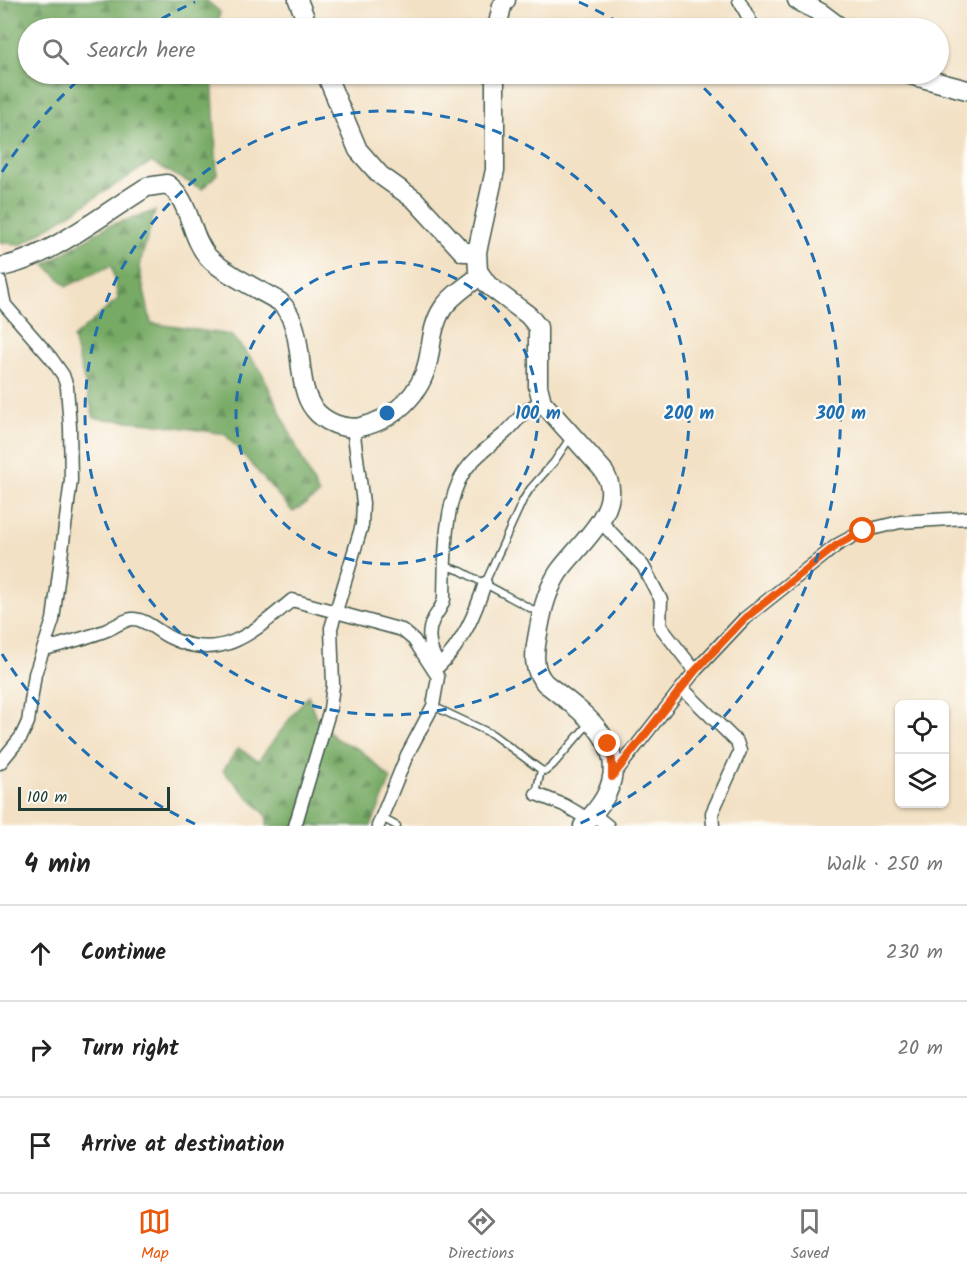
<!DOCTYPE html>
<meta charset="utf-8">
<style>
body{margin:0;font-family:Kalam,sans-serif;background:#f2f2f2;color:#222}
.controls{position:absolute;right:18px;bottom:18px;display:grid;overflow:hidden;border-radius:9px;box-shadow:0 2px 4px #0004}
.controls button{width:54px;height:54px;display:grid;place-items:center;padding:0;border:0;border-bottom:2px solid #e0e0e0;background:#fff;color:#222;font:30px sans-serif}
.scale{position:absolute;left:18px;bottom:15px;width:152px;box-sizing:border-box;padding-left:6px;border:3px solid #1f3d34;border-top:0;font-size:16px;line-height:21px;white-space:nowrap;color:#1f3d34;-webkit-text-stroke:4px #fdfcf7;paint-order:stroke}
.stop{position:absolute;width:18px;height:18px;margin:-14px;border:4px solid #ea580c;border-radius:50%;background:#fff}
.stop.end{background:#ea580c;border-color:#fff;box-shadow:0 2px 6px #0008}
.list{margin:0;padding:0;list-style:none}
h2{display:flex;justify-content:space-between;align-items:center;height:78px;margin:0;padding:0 24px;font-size:26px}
h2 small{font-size:20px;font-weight:400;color:#767676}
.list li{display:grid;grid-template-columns:39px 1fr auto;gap:18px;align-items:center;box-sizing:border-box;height:96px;padding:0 24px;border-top:2px solid #e0e0e0}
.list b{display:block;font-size:22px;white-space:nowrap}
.list em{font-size:20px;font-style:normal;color:#767676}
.icon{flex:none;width:33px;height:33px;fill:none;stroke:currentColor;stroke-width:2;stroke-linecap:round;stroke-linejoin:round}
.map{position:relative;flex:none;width:967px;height:826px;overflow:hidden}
.search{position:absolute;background:#fff;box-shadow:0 2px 4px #0004;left:18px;right:18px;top:18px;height:66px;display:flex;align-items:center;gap:15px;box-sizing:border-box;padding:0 21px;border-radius:33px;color:#767676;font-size:22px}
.sheet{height:366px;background:#fff}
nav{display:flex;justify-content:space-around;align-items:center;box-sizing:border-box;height:84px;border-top:2px solid #e0e0e0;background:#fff;font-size:16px;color:#767676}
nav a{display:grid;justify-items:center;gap:3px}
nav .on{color:#ea580c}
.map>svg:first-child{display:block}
.forest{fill:url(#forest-firs);stroke:#4b744c;stroke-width:1.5}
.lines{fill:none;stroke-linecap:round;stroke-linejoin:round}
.lane-casing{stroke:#3f564a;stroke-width:9}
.street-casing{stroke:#3f564a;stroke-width:15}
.secondary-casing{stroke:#3f564a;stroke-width:21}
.lane{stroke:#fff;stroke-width:6}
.street{stroke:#fff;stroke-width:12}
.secondary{stroke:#fff;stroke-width:18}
.route{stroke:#ea580c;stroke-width:8}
.ring{fill:none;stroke:#1f6fb2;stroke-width:3;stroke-dasharray:10 8}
.centre{fill:#1f6fb2;stroke:#fdfcf7;stroke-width:3}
.ring-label{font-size:18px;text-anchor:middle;font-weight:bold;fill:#1f6fb2;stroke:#fdfcf7;stroke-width:4.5;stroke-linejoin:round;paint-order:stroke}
</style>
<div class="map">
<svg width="967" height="826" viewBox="0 0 967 826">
<defs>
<pattern id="forest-firs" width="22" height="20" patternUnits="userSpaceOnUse" patternTransform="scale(1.5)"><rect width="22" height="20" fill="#77aa65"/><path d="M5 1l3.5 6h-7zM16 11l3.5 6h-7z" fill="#618c54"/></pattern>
</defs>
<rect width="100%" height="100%" fill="#fdfcf7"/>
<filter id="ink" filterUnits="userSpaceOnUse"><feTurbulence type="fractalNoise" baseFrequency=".0167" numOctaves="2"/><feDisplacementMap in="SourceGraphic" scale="12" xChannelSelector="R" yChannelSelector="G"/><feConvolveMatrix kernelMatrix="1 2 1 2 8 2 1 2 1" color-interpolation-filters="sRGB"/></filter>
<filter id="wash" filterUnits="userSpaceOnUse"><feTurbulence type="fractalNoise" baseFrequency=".008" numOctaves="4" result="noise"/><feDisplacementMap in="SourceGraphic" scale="24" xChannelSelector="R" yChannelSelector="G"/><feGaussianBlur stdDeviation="1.35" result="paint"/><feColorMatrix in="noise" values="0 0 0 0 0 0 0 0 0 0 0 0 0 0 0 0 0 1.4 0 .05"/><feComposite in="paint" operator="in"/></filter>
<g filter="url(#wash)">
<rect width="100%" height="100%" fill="#f3e1c5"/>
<!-- forest -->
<path class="forest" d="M0,0H206L220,12L217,28H28V74H212L217,174L202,189L151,162L21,245L0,242Z
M155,211L139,267L151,323L231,335L260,369L319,495L293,512L225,434L151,423L94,418L73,338L118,299L112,265L67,286L45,265L108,226Z
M308,695L316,717L336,739L360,750L391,779L371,826H267V816L223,771L238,748L258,761Z"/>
</g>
<g filter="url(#ink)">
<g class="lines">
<defs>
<path id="lane" d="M445,566L461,571L541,614
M485,583L523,500L530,489L554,462L570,438
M433,706L492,734L541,770L546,771L553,765L590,722
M536,794L541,770
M382,818L397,826"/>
<path id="street" d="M739,0L754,28
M0,282L5,305L51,358L63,375L67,387L70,427L71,480L53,620L35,674L28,722L21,737L0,763
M600,521L643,566L661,600L660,626L695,671
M45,649C65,643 87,638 107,630C114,627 124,620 132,619C145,618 158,632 169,637C221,664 255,631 292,600L402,630L414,640L438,677L433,706L407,755L378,826
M437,662C430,649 426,634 433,620C437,612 442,608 444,599C445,561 443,505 464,472C474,457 490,446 504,434C520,420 521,410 542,402
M439,666C463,643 475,614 485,583
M682,688L737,742L740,751L712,813L713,826
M612,777L695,671L744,619L837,545L863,531L900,522L967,518
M536,794L564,805L588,819
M593,814L608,826
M295,826L330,709L333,685L331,628L362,525L363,503L353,428"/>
<path id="secondary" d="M298,0L309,28
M797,0L821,13L841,28
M497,28L502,6L506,0
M326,74L358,150L380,175L415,200L463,252H477
M495,74V170L477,252L478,271L488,285L528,315L538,327V386L542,402L603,470C605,474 608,479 609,483C618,515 574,549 558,573C545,594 541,616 537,639C534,656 533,670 545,683C578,709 631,742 607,793C602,805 591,816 583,826
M907,74L967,90
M0,267C48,259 104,213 147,187L167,184C191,200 189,235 208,257C223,273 260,290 280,302C308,329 293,383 314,409C324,422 344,430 360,427C393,420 421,395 428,361C432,343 432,324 443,308C452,295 468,285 481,275"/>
</defs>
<!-- lane casing -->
<use href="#lane" class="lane-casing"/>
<!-- street casing -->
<use href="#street" class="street-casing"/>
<!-- secondary casing -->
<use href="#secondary" class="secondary-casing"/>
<!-- lane -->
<use href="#lane" class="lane"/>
<!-- street -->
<use href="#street" class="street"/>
<!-- secondary -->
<use href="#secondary" class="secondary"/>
</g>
</g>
<g class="lines" filter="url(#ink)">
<!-- route -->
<path class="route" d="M608,744L612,761V777L695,671L744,619L837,545L863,531"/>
</g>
<!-- distance rings -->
<g class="ring">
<circle cx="387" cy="413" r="151"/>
<circle cx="387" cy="413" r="302"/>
<path d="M195 824A454 454 0 0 1 2 654M2 172A454 454 0 0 1 83 76M146 28A454 454 0 0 1 195 2M579 2A454 454 0 0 1 628 28M691 76A454 454 0 0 1 579 824"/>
</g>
<circle cx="387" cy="413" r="9" class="centre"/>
<g class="ring-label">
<text x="538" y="419">100 m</text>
<text x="689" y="419">200 m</text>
<text x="841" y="419">300 m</text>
</g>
</svg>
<div class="controls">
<button><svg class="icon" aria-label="locate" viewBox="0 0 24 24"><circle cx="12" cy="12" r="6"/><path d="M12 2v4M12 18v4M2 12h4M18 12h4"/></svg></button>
<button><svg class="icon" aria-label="layers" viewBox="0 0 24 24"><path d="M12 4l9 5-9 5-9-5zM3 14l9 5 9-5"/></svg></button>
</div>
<div class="scale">100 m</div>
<div class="stop" style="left:863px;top:531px"></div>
<div class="stop end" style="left:608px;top:744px"></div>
<div class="search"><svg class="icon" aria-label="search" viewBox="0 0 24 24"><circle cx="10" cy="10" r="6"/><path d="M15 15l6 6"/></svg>Search here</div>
</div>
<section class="sheet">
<h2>4 min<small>Walk · 250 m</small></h2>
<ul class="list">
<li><svg class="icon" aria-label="ahead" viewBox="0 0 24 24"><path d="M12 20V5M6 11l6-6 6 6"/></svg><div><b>Continue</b></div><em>230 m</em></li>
<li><svg class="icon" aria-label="right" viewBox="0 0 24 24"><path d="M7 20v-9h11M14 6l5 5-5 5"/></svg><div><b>Turn right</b></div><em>20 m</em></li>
<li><svg class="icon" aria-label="arrive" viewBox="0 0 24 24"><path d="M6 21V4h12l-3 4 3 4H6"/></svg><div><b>Arrive at destination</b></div></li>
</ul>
</section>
<nav>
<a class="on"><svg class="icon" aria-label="map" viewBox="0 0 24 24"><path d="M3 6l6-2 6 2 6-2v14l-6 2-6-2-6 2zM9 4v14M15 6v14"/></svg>Map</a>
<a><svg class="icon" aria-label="directions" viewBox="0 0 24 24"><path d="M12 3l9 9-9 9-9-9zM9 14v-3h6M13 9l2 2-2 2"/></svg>Directions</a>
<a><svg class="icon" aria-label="saved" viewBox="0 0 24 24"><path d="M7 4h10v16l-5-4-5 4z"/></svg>Saved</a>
</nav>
